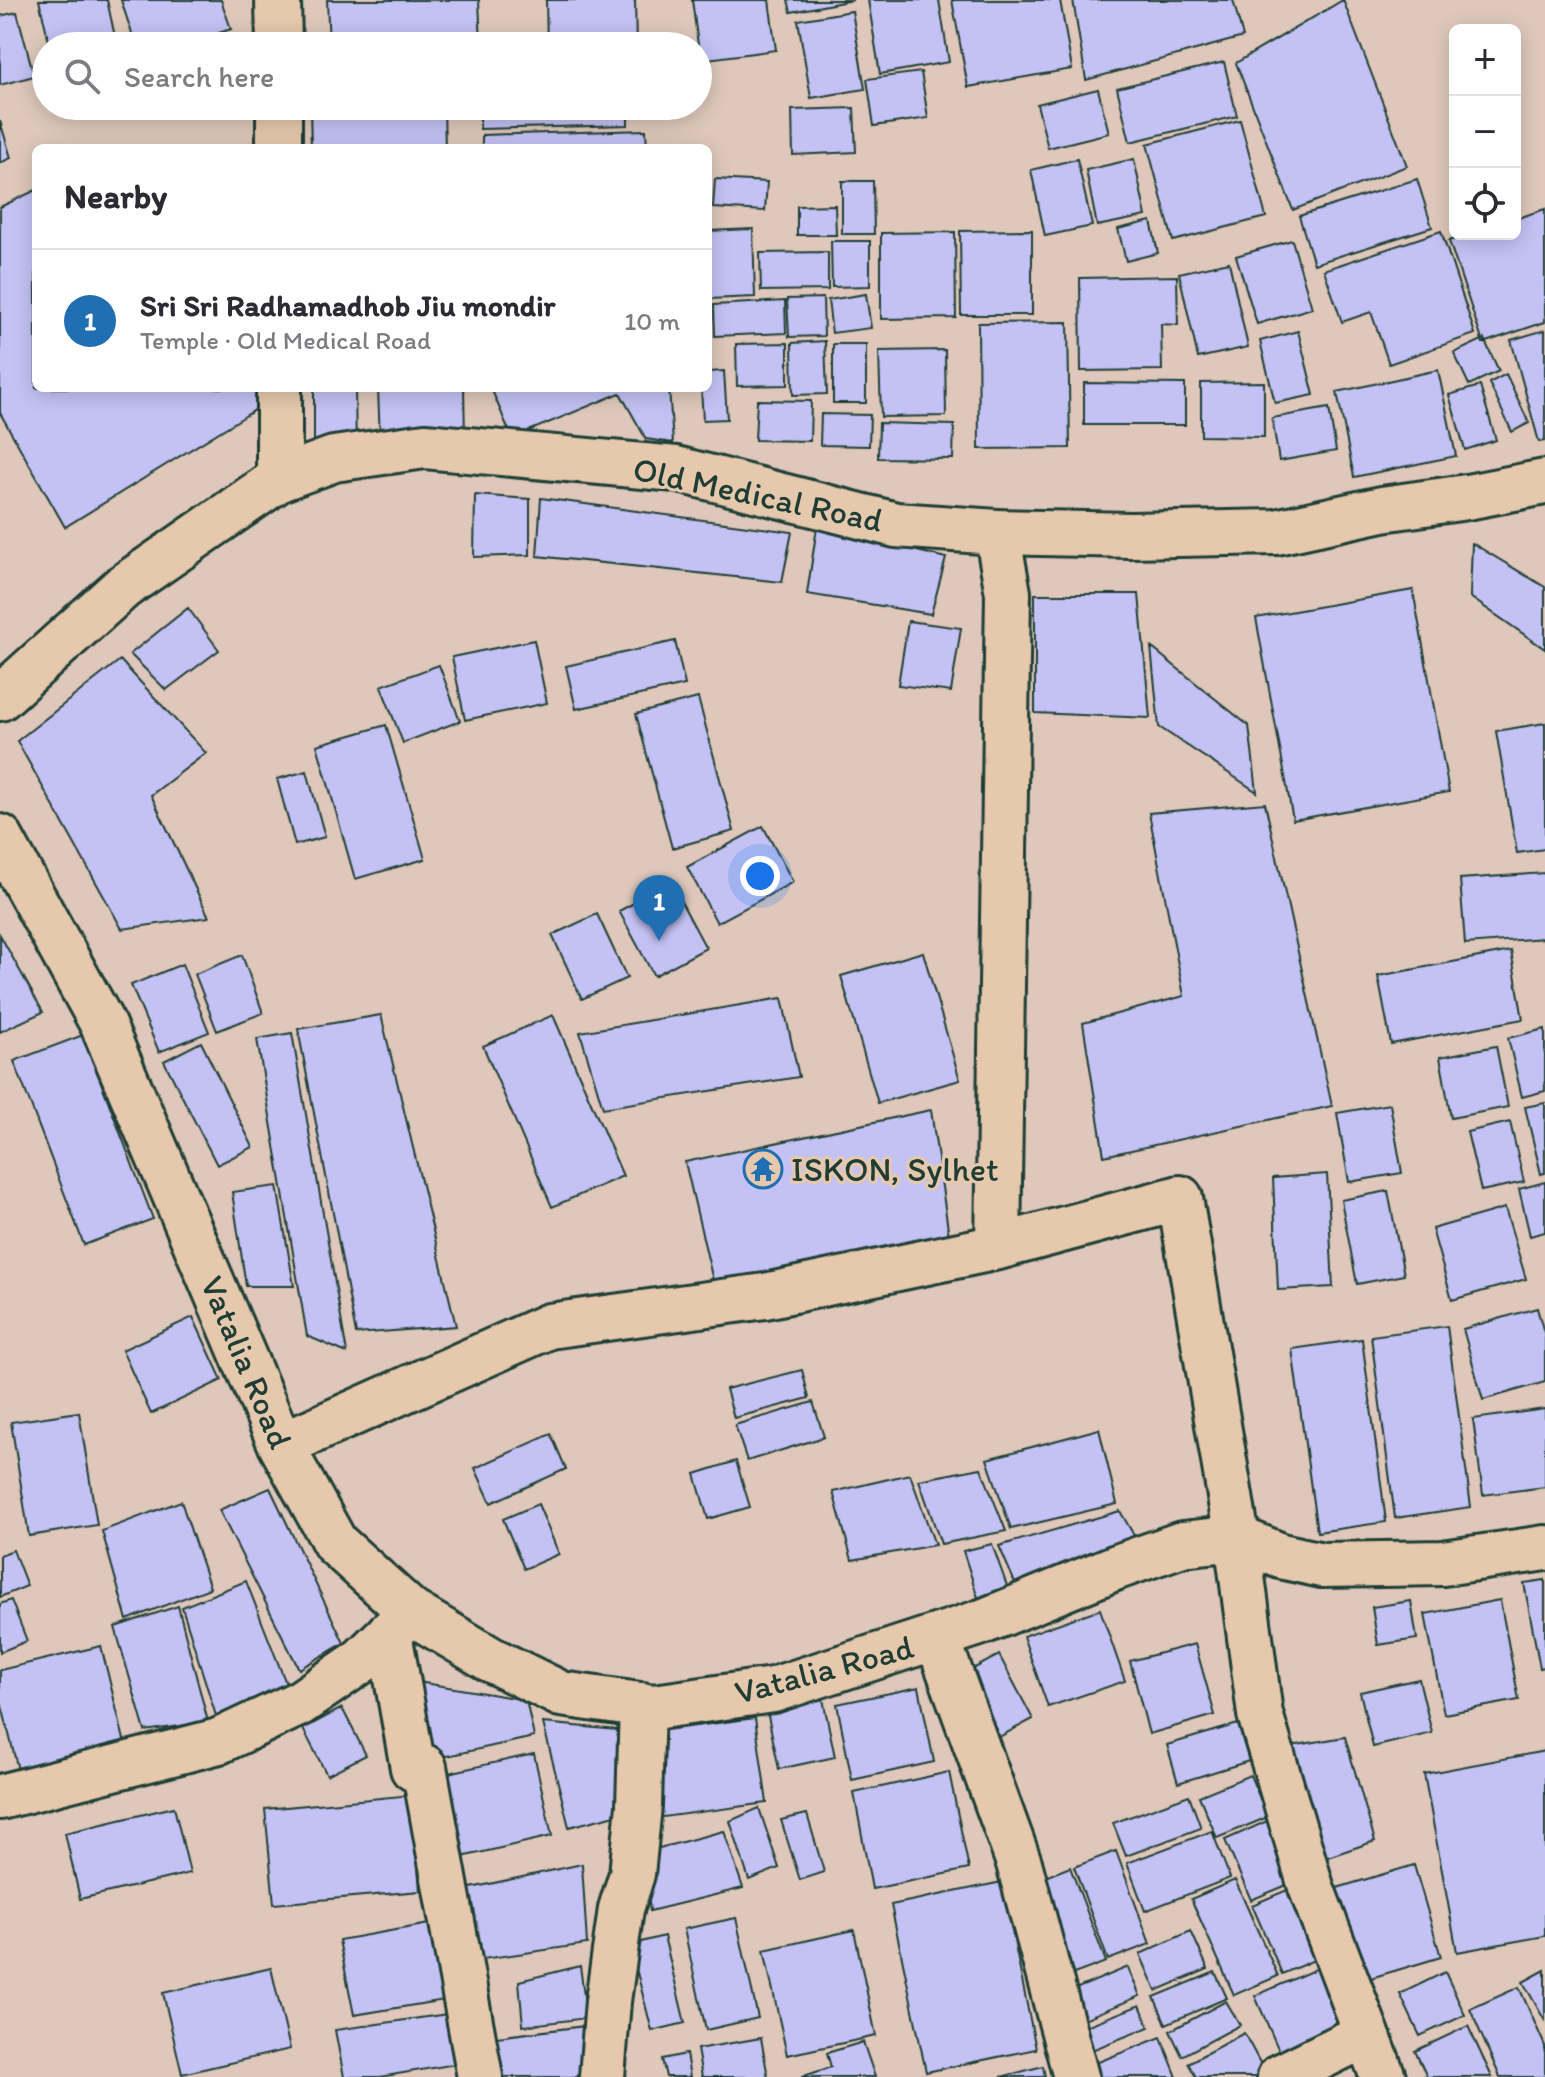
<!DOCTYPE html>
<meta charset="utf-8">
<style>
body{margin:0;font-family:Itim,sans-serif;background:#f7f7f7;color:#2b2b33}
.controls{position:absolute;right:24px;top:24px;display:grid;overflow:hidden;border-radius:12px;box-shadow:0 4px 20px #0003}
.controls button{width:72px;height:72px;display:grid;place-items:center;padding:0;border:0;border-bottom:2px solid #e1e1e2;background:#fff;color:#2b2b33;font:40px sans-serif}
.you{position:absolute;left:760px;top:876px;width:28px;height:28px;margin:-20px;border:6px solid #fff;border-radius:50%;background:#1a73e8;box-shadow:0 0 0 12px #1a73e833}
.badge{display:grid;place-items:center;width:52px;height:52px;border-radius:50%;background:#1f6fb2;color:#fff;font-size:26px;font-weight:700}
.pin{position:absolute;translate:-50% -66px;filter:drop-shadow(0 2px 4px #0008)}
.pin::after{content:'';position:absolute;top:42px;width:28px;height:24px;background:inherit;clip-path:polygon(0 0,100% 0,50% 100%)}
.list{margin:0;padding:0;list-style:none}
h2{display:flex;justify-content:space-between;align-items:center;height:104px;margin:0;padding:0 32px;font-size:34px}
h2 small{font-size:26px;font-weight:400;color:#7c7c81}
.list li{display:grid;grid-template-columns:52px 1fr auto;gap:24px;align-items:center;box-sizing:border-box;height:144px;padding:0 32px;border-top:2px solid #e1e1e2}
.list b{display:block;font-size:30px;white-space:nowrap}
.list p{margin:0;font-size:26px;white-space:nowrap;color:#7c7c81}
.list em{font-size:26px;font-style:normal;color:#7c7c81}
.icon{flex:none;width:44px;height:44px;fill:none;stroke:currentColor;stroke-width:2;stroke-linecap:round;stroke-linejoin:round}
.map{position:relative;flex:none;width:1545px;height:2077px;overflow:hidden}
.search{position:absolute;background:#fff;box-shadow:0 4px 20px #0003;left:32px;top:32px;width:680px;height:88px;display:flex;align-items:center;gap:20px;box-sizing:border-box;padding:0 28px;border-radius:44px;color:#7c7c81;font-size:30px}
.panel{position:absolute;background:#fff;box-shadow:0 4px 20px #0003;left:32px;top:144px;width:680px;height:248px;border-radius:12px}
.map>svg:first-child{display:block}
.building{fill:#c4c2f4;stroke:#1f3d34;stroke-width:2}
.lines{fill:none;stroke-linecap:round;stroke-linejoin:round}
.minor-casing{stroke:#1f3d34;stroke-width:50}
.tertiary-casing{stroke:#1f3d34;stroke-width:50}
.minor{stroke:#e6c9ad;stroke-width:44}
.tertiary{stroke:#e6c9ad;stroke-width:44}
.labels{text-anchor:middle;stroke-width:6;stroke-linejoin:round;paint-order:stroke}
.street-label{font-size:34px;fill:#1f3d34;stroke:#e6c9ad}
.poi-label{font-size:34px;fill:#1f3d34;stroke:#e6c9ad;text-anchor:start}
</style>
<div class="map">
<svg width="1545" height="2077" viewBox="0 0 1545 2077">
<rect width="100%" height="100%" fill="#dfc8bb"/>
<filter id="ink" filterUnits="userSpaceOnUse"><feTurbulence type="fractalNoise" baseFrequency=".0125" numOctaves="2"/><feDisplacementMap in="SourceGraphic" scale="16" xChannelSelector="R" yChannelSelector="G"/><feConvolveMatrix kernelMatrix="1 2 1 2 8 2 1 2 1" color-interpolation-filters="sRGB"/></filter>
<g filter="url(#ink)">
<!-- building -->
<path class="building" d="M39,0H107L117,46H50Z
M121,0H221L231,29L179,46H136Z
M327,0H479L481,46H329Z
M546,0H635L636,46H547Z
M692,0H769L776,50L700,60Z
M788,0H853L791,12Z
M868,0H939L949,62L880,74Z
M952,0H1060L1072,69L968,87Z
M1073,0H1233L1243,37L1086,80Z
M1343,0L1407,166L1293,210L1236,63Z
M852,11L865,89L811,98L798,20Z
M17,12L34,76L0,85V16Z
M1224,62L1237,116L1130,142L1117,88Z
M921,72L928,118L874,126L867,79Z
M1098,89L1109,133L1048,148L1037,104Z
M310,106H444L445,148H311Z
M480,106H628V125L480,129Z
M854,108L856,152L793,155L792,110Z
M1240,120L1266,217L1173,241L1147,144Z
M0,121L11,158L0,163Z
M646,130L647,148H482V135Z
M1077,159L1092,226L1045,236L1031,170Z
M1134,159L1146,216L1097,226L1086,170Z
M715,179L767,182L765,211L713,208Z
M1417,179L1432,227L1314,264L1299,216Z
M842,181H873L874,234H842Z
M36,190V388H257L258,408L65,527L0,413V207Z
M835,205L836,235H797V206Z
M1545,209V322L1483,343L1449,241L1470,234H1515V219Z
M1151,221L1158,253L1126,261L1118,229Z
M753,229L755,297L708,299V231Z
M1032,230V315H961L960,231Z
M1441,231L1475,334L1389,364L1371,312L1342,322L1324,270Z
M955,232L956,318L881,319V233Z
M1292,240L1312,308L1257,324L1236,256Z
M831,241H870V286L832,287Z
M828,252V290L761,291L760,253Z
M1229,262L1248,347L1198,358L1179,273Z
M1177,276L1178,325L1161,324L1162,370L1081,371L1080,278Z
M866,294L871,328L832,333L828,300Z
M823,298L824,336L789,337L787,299Z
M785,301L786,333L715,336L714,305Z
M1068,322L1070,448L979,449L978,323Z
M1545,330V441L1539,442L1511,340Z
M1298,331L1314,395L1275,403L1260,341Z
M1484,339L1499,371L1469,385L1454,353Z
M825,341L827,394L793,395L792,343Z
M788,343V385L737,386L736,344Z
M833,344H866V403H833Z
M945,350L946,416L881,417L879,351Z
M1438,370L1456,456L1354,477L1337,392Z
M724,371L727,419L703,420L701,388H708V372Z
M1506,374L1529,423L1512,432L1489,383Z
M1264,382V437L1201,436V383Z
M1084,383L1185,384V425H1084Z
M1480,386L1496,440L1465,450L1449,395Z
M314,388H355L356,450L314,452Z
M378,388H464L465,438L380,441Z
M491,388H669L673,443L646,439L620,393L512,438Z
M757,400L811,401L810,441L755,440Z
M1329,408L1336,451L1279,461L1272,418Z
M821,414L870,415L869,446L820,445Z
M879,423L954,425L953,459L878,458Z
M475,495L530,499V555L474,557Z
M541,498L792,532L782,582L537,556Z
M817,527L946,558L931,614L807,594Z
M1472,543L1545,587V649L1470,597Z
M1413,590L1449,792L1293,820L1256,618Z
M1035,594H1139L1150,718L1035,713Z
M188,608L219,650L166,690L130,654Z
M908,621L961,628L951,692L898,685Z
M534,640L547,703L465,720L452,657Z
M675,641L685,685L576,709L566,666Z
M1151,647L1249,726L1257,792L1159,727Z
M120,660L206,753L151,795L209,917L122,929L17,741Z
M439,665L460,721L403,743L381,686Z
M698,698L734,831L672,848L636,714Z
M1545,723V849L1517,853L1496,731Z
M386,725L425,859L355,879L317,745Z
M307,771L325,837L295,845L277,779Z
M1265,803L1332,1106L1104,1156L1083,1023L1184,996L1149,813Z
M763,826L793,882L717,923L687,867Z
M1545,873V938L1465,944L1460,879Z
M671,883L706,948L654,976L619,911Z
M597,914L627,978L582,999L552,935Z
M0,935L43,1012L0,1032Z
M1511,951L1523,1019L1391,1044L1378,976Z
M923,952L960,1080L878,1103L841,976Z
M242,955L263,1013L217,1031L195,974Z
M182,964L209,1032L159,1052L131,985Z
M782,998L799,1077L603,1108L580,1032Z
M381,1015L456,1326L356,1334L298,1029Z
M553,1015L623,1176L552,1207L483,1046Z
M1545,1029V1091L1522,1097L1508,1038Z
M292,1033L347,1353L307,1336L257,1039Z
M83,1035L153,1219L84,1245L14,1061Z
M201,1042L253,1147L217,1165L164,1061Z
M1496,1046L1508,1107L1451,1118L1440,1057Z
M1545,1103V1173L1541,1174L1525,1107Z
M1390,1104L1402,1173L1349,1182L1337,1113Z
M931,1110L950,1243L715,1289L685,1162Z
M1510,1122L1524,1182L1481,1191L1467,1132Z
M1327,1174L1333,1287L1278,1290L1273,1178Z
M1545,1182V1232L1530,1236L1519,1189Z
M277,1186L294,1286H246L232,1192Z
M1388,1191L1404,1275L1357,1284L1341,1200Z
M1505,1208L1526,1279L1452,1300L1432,1229Z
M1537,1308L1545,1336V1382L1483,1400L1463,1329Z
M193,1317L222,1380L151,1414L122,1350Z
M1447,1326L1471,1507L1395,1518L1371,1336Z
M1362,1339L1386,1522L1317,1532L1292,1349Z
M802,1370L809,1398L734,1418L726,1389Z
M813,1402L824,1437L747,1461L735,1425Z
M1545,1409V1487L1483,1495L1473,1419Z
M79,1412L97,1525L29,1536L11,1422Z
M1099,1429L1117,1504L1011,1529L987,1459Z
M551,1434L566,1469L491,1503L475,1468Z
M736,1461L750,1507L708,1519L695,1474Z
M981,1468L1006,1531L941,1544L919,1480Z
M910,1474L935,1545L852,1560L833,1492Z
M270,1488L344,1643L299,1669L219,1510Z
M181,1501L210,1588L127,1620L102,1531Z
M538,1504L559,1554L524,1569L503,1519Z
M1120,1511L1143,1551L1021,1597L999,1546Z
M992,1544L1012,1600L982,1610L963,1551Z
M13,1550L27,1586L0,1597V1555Z
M1545,1580V1667L1540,1668L1524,1583Z
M246,1581L287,1686L216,1716L182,1607Z
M11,1600L27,1641L0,1652V1604Z
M1500,1600L1519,1700L1444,1714L1425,1614Z
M1411,1601L1417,1639L1378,1645L1372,1607Z
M178,1606L208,1722L145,1731L115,1627Z
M1100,1609L1125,1681L1048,1707L1023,1636Z
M1195,1644L1215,1715L1149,1734L1130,1661Z
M101,1646L126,1748L19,1774L0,1698V1670Z
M999,1655L1033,1719L990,1742L956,1678Z
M1419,1679L1432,1733L1373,1747L1360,1692Z
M406,1680L526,1700L534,1737L424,1761Z
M919,1687L934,1762L852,1780L837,1704Z
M823,1699L835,1757L779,1769L767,1711Z
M342,1708L366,1755L327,1775L303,1729Z
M755,1718L767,1803L656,1818L644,1733Z
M543,1723L628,1731L631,1811L569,1827Z
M1238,1724L1249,1761L1178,1783L1167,1745Z
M1345,1737L1375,1841L1313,1862L1279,1748Z
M1545,1751V1936L1457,1952L1424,1774Z
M534,1754L552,1836L453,1859L435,1776Z
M949,1772L969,1869L872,1889L854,1793Z
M1250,1775L1268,1817L1217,1838L1199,1796Z
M412,1795L420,1891L274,1904L265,1809Z
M1189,1795L1201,1828L1126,1856L1113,1823Z
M174,1807L190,1873L80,1899L65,1833Z
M759,1808L779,1868L749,1880L730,1821Z
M807,1814L824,1872L800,1880L781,1820Z
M1267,1821L1294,1882L1251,1900L1225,1840Z
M724,1831L743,1888L650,1911L644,1852Z
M1212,1831L1230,1878L1145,1911L1127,1863Z
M1116,1851L1150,1944L1108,1960L1074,1867Z
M582,1864L587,1944L476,1960L457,1891Z
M1414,1865L1441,1957L1354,1983L1327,1891Z
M1070,1867L1106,1962L1066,1977L1030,1883Z
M1235,1880L1278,1976L1234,1995L1191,1899Z
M1002,1882L1036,2049L926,2072L891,1905Z
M1299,1885L1328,1954L1282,1974L1252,1905Z
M736,1918L758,2018L706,2030L684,1929Z
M441,1922L457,1998L354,2015L339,1940Z
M854,1930L876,2036L787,2055L764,1950Z
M1191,1931L1208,1969L1156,1991L1140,1954Z
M664,1936L685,2023L652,2031L630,1945Z
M1325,1965L1355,2031L1284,2062L1255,1996Z
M580,1966L587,2018L523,2026L519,1981Z
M1128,1967L1140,1996L1084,2019L1073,1990Z
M271,1968L290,2049L182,2074L163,1993Z
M1545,1970V2021L1523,1982Z
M1215,1972L1227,1998L1166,2024L1154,1997Z
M1445,1972L1465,2015L1420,2036L1400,1994Z
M1519,1987L1545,2046V2077H1500L1470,2009Z
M1226,2001L1240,2025L1182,2056L1170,2031Z
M1140,2005L1149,2027L1092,2050L1083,2027Z
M455,2013L456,2064L380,2077H344L335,2030Z
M585,2026L586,2077H500L496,2037Z
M1468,2026L1492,2077H1427L1415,2051Z
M1244,2033L1265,2072L1256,2077H1196L1188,2063Z
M1161,2037L1177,2077H1093L1088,2066Z
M761,2038L768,2077H702L697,2049Z
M863,2042L875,2077H801L831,2067L827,2053Z
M686,2054L690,2077H666L662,2059Z
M1043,2066L1045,2077H1001Z"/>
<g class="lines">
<defs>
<path id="minor" d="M278,0L279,46
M279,106V148
M279,388V479
M997,532L1008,593L998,1247
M0,837L102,1023L281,1445L335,1543L411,1612L490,1659L561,1694L654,1707L773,1690L982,1622L1117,1567L1182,1544L1237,1538L1281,1556L1322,1565L1443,1563L1545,1548
M281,1445L549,1326L765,1296L998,1247L1180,1198L1237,1538L1260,1714L1311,1887L1383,2077
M389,1633L413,1768L424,1767L480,2077
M937,1637L1019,1863L1076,2077
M0,1797L219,1741L300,1703L361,1661L406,1617
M602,2077L608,2001L621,1909L632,1874L639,1806L642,1705
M1280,2077L1367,2034"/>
<path id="tertiary" d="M0,698L123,587L279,479L334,459L425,446L676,469L896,525L997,532L1131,535L1276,532L1382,509L1467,497L1545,482"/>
</defs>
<!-- minor casing -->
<use href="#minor" class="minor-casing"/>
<!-- tertiary casing -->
<use href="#tertiary" class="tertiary-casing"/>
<!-- minor -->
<use href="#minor" class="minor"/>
<!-- tertiary -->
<use href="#tertiary" class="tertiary"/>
</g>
</g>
<!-- icons -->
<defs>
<symbol id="temple-ring" viewBox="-11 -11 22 22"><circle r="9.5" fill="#e6c9ad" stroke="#1f6fb2" stroke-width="1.5"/><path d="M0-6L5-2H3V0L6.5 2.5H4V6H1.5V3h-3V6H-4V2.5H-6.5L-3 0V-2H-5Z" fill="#1f6fb2"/></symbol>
</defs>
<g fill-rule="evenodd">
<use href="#temple-ring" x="741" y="1147" width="44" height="44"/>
</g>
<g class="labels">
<!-- street labels -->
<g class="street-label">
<text transform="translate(758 494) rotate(12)" y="12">Old Medical Road</text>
<text transform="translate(247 1362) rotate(67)" y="12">Vatalia Road</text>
<text transform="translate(824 1669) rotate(-15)" y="12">Vatalia Road</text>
</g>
<!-- poi labels -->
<g class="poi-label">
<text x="791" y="1181">ISKON, Sylhet</text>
</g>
</g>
</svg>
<div class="controls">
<button>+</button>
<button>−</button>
<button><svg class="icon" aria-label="locate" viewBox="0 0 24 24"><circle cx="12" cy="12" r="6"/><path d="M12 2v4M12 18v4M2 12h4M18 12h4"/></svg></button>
</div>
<div class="you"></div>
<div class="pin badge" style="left:659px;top:941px">1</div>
<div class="search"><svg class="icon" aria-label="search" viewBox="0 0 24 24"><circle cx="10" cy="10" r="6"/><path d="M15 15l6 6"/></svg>Search here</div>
<section class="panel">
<h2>Nearby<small></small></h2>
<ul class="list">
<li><span class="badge">1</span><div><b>Sri Sri Radhamadhob Jiu mondir</b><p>Temple · Old Medical Road</p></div><em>10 m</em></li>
</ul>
</section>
</div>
